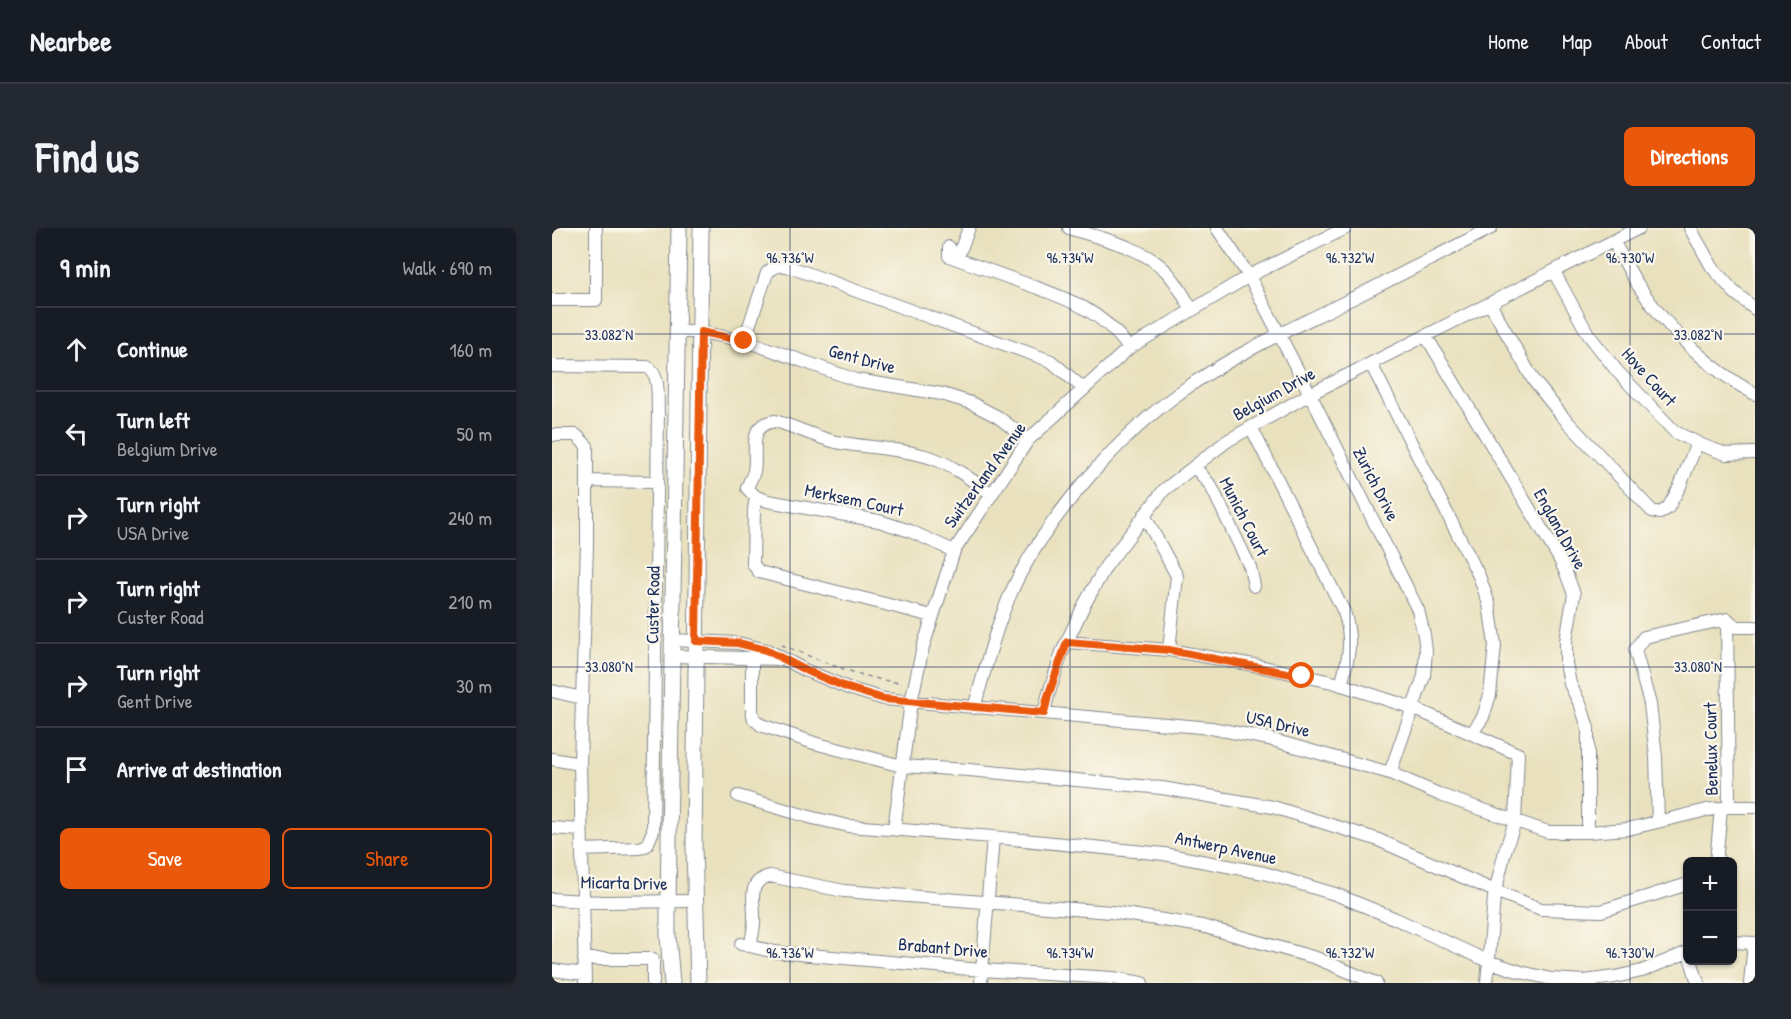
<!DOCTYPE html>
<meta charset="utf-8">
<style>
body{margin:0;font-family:"Patrick Hand",sans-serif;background:#242831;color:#f1f3f6}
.controls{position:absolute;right:18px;bottom:18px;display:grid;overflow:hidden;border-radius:9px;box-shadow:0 2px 4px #0004}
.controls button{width:54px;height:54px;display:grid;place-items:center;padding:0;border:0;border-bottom:2px solid #363941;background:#171b24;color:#f1f3f6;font:30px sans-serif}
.stop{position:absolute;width:18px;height:18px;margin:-14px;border:4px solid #ea580c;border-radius:50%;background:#fff}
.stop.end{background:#ea580c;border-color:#fff;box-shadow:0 2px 6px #0008}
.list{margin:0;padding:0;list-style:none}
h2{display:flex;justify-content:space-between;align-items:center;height:78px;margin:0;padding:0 24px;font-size:26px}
h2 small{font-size:20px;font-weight:400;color:#9ea1a6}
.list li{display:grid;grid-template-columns:39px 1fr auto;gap:18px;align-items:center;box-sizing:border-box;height:84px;padding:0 24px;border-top:2px solid #363941}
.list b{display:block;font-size:22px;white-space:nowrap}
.list p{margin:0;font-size:20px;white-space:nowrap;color:#9ea1a6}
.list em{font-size:20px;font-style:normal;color:#9ea1a6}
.actions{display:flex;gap:12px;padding:18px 24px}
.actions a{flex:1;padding:14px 0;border:2px solid #ea580c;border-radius:9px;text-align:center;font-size:21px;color:#ea580c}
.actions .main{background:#ea580c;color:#fff}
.icon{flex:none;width:33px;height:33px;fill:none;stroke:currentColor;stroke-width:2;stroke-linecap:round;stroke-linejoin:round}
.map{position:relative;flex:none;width:1203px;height:755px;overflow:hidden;border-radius:9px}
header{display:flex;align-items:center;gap:36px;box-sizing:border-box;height:84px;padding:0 30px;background:#171b24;border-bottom:2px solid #363941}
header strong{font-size:28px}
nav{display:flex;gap:33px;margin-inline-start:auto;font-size:21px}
.intro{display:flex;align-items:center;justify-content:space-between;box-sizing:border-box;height:144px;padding:0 36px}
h1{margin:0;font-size:42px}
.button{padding:15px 27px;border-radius:9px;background:#ea580c;color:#fff;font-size:21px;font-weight:700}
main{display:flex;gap:36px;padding:0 36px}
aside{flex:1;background:#171b24;border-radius:9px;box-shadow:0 2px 4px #0004}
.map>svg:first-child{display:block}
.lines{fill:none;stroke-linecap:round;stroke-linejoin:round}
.minor-casing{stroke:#82888e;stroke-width:14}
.major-casing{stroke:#82888e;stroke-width:17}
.path{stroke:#82888e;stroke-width:1.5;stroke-dasharray:4.5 4.5;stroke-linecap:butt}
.minor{stroke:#fff;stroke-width:12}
.major{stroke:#fff;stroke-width:15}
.route{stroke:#ea580c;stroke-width:8}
.ticks{fill:none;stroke:#1b2f5e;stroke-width:1.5;stroke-opacity:0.45}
.labels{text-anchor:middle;stroke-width:4.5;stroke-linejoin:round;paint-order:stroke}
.street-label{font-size:18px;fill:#1b2f5e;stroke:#fbf7ec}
.ticks-label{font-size:15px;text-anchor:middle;fill:#1b2f5e;stroke:#fbf7ec;stroke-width:4.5;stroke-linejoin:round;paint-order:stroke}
</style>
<header>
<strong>Nearbee</strong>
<nav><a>Home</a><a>Map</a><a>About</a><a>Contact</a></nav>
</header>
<div class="intro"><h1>Find us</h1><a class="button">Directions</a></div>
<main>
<aside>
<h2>9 min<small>Walk · 690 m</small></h2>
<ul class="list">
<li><svg class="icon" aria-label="ahead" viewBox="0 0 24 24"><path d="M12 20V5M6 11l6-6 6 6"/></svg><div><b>Continue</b></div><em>160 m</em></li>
<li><svg class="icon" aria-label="left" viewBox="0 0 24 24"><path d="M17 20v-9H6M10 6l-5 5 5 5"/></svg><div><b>Turn left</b><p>Belgium Drive</p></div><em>50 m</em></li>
<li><svg class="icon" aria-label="right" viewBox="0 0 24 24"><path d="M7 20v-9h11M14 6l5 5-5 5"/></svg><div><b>Turn right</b><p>USA Drive</p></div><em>240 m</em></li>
<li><svg class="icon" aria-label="right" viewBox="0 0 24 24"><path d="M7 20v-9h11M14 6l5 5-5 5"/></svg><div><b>Turn right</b><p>Custer Road</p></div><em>210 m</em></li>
<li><svg class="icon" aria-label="right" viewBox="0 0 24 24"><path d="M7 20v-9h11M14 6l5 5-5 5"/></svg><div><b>Turn right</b><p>Gent Drive</p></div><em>30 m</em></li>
<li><svg class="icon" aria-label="arrive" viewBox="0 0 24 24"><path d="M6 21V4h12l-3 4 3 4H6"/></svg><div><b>Arrive at destination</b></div></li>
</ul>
<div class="actions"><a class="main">Save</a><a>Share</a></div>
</aside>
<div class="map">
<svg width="1203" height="755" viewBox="0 0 1203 755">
<rect width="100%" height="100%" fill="#fbf7ec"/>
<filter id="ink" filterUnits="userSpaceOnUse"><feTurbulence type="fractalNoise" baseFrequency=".0167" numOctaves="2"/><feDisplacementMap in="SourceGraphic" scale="12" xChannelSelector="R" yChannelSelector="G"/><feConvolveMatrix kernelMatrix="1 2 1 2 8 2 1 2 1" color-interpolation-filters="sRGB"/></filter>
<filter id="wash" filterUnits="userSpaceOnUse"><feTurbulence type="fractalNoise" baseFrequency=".008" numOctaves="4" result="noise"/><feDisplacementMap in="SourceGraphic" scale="24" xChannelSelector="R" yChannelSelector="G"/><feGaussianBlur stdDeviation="1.35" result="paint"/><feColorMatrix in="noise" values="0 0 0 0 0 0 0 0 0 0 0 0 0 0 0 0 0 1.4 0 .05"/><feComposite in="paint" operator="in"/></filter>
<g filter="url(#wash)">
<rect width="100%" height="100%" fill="#e9e1be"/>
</g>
<g filter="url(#ink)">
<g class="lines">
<defs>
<path id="minor" d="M517,0C550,11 589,18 614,43C625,54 632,69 640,82
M665,0L697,48L758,166L866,382L872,407L874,423L872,448L838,545
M1138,0L1160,39L1182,64L1203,81
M1061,13C1070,28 1077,43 1086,57C1115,101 1157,141 1203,166
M397,19V28C422,37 447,46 472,55C514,70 550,82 577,120
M405,31L417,0
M1002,44L1036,106L1065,143L1123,204L1152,218L1174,226L1203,225
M0,72H44V0
M938,76L982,153L1011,189L1100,283L1108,285L1116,280L1128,258L1145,215
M125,104H149L197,114L304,152L390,166L419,175L446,189L476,212
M874,108L1007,330L1014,345L1022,366L1014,413V435L1018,456L1029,478L1036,500V604
M192,113L215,45C221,39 226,37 235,38L499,133L532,161
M819,136L927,348L937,376L943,417L938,467L931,489L920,505
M0,138L95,139C109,144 105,172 106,186L101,603L95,617L88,620L30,622
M699,199L792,384C801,411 797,430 789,457
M0,207H24L35,218V316L28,536L33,755
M643,239L659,258L698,339L702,358
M35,253L105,254
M204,269L202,281L201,336L207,344L380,388
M592,287L625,348L617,422
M402,323L358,303L327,293L216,273L204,269L195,260C197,254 201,248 202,243C206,222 194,197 223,193C244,199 263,209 284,214C316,220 350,220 380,230C402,238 421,253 440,266
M1175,391L1177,579
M1175,391L1184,399H1203
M120,412L186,415L215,422L253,442L296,460L332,471L659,500L717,511L838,545L891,568L996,604H1036L1076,601L1155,582L1177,579H1203
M515,414L617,422L707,438L784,455L861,480L966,526L963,594L953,623L942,669L935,755
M120,428L227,431
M200,430V483L202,491L209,497L262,515L350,538L417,542L610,560L721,579L824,611L943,663L989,681L1049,683L1136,656
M0,463L30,470
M422,480C435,435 446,388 468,346C504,280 568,207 630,163C676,130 730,105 781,80C834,54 887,27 939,0
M492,485L496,468L510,424L532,377L554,338L612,262L675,213L758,166L1087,0
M0,531L28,536
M186,568L261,590L297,598L441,609L612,626L712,645L783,666L844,691L938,734L969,744L999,751L1032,753L1063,749L1090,743L1136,724
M1106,594L1104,529L1098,476L1083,422L1092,409L1175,391
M0,600L29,602
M342,601L359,474L371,419L402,323L476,212L577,120L697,48L794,0
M1164,634L1169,580
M0,671L51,674L144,673
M1180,714L1203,715
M189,716L223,724L430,742L561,750L590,755
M198,718C200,709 203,698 202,689C202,671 195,653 218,648L292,663L559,684L650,698L764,730L824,755
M32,731H101V755
M1139,732L1146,755
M0,742L33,746
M429,755L441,609
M1198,755L1202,715"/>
<path id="major" d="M120,755L116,708V674L127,0
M146,755L142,619L149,0"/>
</defs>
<!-- minor casing -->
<use href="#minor" class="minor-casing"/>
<!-- major casing -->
<use href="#major" class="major-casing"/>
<!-- path -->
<path class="path" d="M230,417C269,433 308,450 350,455"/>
<!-- minor -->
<use href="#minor" class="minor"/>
<!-- major -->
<use href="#major" class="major"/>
</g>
</g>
<g class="lines" filter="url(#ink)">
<!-- route -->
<path class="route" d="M192,113L149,104L144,413L186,415L214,422L253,442L296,460L332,471L492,485L496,468L515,414L617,422L750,448"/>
</g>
<!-- ticks -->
<path class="ticks" d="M238,0V755M518,0V755M798,0V755M1078,0V755M0,106H1203M0,439H1203"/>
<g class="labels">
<!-- street labels -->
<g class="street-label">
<text transform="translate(310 131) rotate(15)" y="6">Gent Drive</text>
<text transform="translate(1097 149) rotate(48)" y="6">Hove Court</text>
<text transform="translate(722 166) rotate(-29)" y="6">Belgium Drive</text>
<text transform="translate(433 247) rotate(-54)" y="6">Switzerland Avenue</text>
<text transform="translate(824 256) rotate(63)" y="6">Zurich Drive</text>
<text transform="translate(302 272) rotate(12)" y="6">Merksem Court</text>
<text transform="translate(692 289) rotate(63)" y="6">Munich Court</text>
<text transform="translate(1008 301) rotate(61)" y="6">England Drive</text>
<text transform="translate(101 377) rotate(-89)" y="6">Custer Road</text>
<text transform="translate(726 496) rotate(13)" y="6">USA Drive</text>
<text transform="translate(1159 521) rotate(-91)" y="6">Benelux Court</text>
<text transform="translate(674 620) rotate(12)" y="6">Antwerp Avenue</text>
<text transform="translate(72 655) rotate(1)" y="6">Micarta Drive</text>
<text transform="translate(391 720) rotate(5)" y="6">Brabant Drive</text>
</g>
</g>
<g class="ticks-label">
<text x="238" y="35">96.736°W</text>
<text x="518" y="35">96.734°W</text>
<text x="798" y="35">96.732°W</text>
<text x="1078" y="35">96.730°W</text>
<text x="57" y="112">33.082°N</text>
<text x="1146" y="112">33.082°N</text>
<text x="57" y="444">33.080°N</text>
<text x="1146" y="444">33.080°N</text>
<text x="238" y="730">96.736°W</text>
<text x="518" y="730">96.734°W</text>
<text x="798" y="730">96.732°W</text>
<text x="1078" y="730">96.730°W</text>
</g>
</svg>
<div class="controls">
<button>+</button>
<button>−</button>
</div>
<div class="stop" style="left:750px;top:448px"></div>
<div class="stop end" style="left:192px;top:113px"></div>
</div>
</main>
